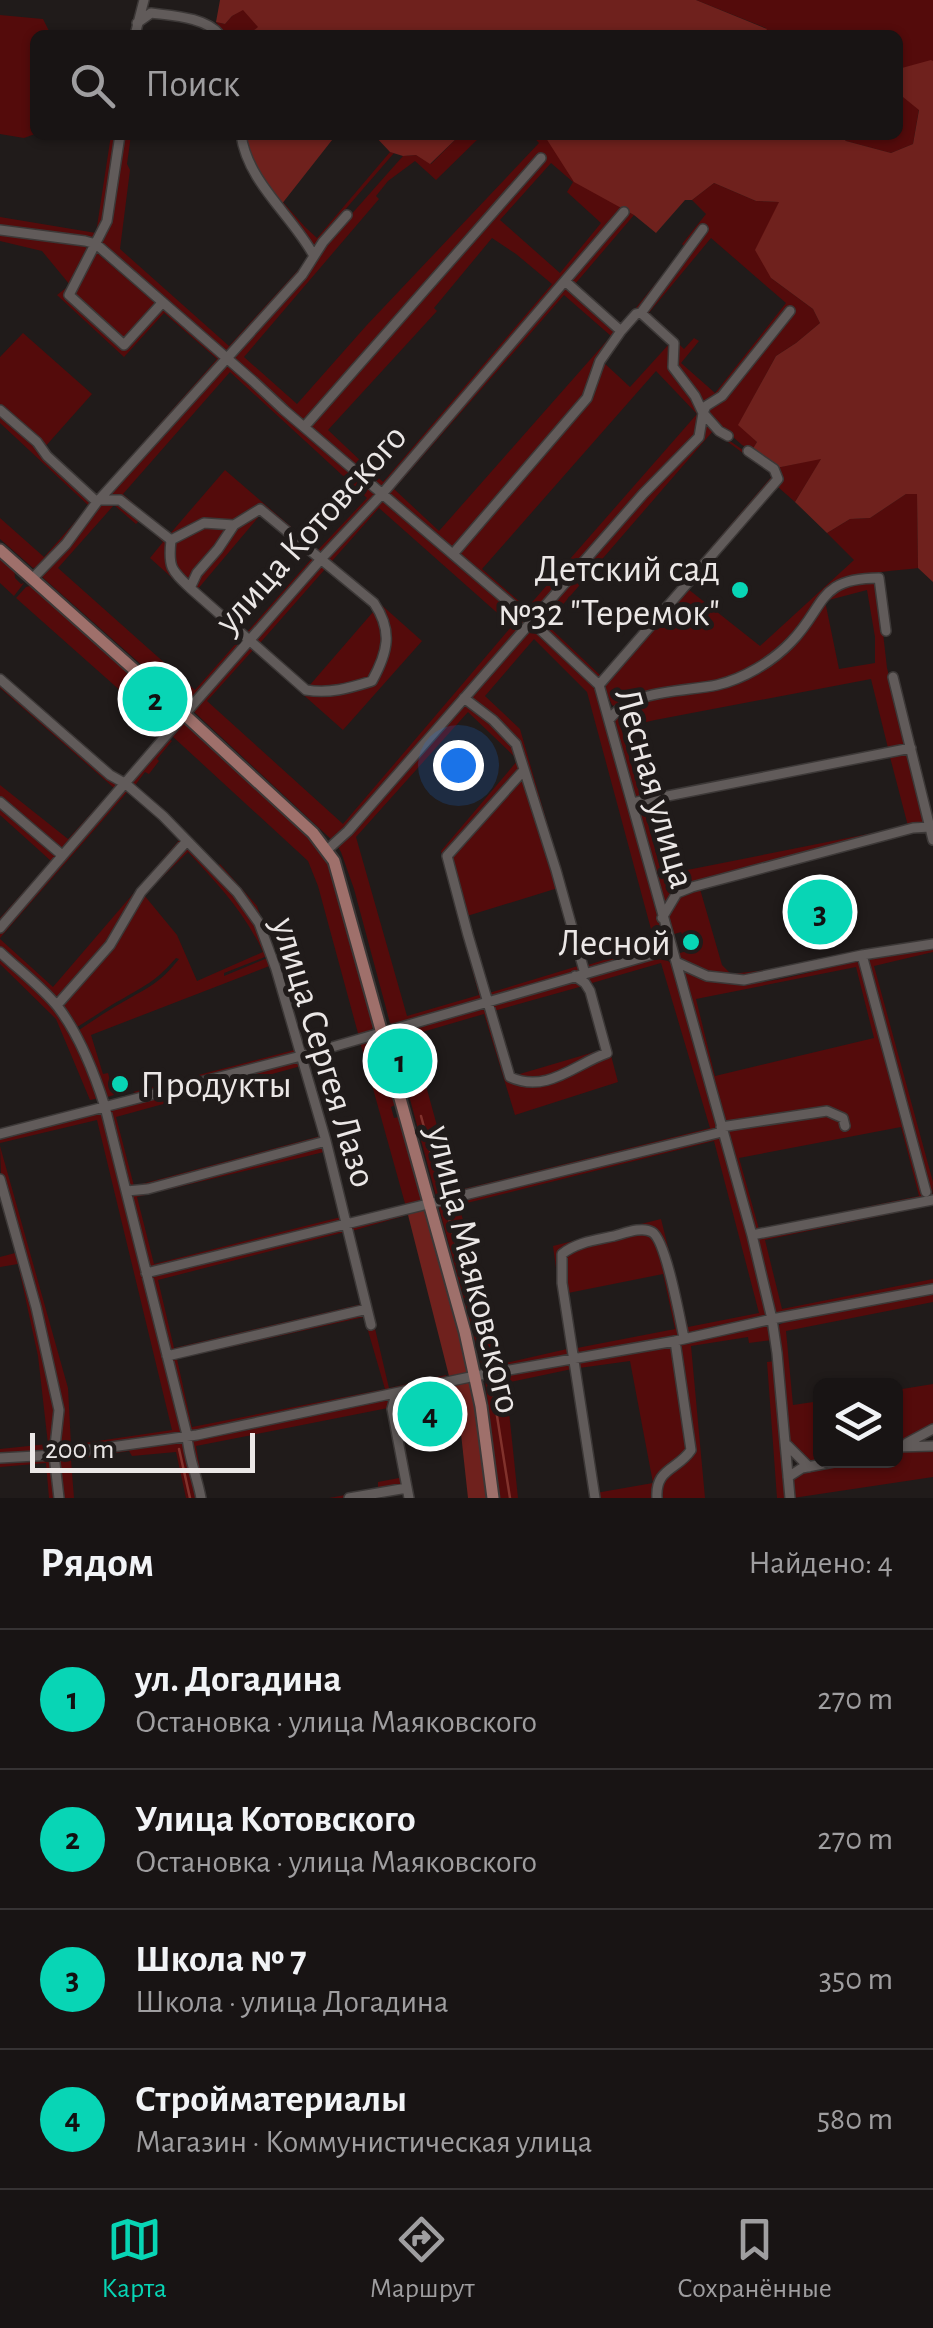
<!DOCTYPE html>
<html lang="ru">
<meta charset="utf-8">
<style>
body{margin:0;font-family:"Alegreya Sans",sans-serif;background:#252122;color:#f1f3f6}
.controls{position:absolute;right:30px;bottom:30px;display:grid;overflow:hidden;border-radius:15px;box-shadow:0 2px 8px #0004}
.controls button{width:90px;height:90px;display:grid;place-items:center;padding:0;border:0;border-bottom:2px solid #363334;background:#181414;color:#f1f3f6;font:50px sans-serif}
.scale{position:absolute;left:30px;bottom:25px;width:225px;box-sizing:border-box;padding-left:10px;border:5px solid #ebe7e6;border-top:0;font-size:28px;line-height:35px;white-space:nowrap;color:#ebe7e6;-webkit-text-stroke:8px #201b1a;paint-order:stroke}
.you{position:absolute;left:458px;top:765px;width:35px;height:35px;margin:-25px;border:8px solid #fff;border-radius:50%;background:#1a73e8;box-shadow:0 0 0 15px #1a73e833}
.badge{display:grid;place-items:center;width:65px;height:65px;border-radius:50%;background:#08d5b5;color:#111;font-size:32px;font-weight:700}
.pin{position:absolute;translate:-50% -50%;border:5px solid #fff;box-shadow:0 2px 10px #0006}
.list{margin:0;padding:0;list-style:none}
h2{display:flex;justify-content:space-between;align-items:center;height:130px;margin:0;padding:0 40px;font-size:42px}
h2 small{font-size:32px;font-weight:400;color:#9f9ea0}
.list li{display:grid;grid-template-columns:65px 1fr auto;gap:30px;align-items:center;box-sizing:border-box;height:140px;padding:0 40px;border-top:2px solid #363334}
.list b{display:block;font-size:38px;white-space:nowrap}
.list p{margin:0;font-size:32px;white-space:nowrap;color:#9f9ea0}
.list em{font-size:32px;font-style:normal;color:#9f9ea0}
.icon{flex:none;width:55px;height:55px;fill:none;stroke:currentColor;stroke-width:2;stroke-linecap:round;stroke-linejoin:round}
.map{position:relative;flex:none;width:933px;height:1498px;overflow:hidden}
.search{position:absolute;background:#181414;box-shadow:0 2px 8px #0004;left:30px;right:30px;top:30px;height:110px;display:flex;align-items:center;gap:25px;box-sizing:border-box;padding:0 35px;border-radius:15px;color:#9f9ea0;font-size:38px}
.sheet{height:690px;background:#181414}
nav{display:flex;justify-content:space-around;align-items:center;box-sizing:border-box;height:140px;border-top:2px solid #363334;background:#181414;font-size:28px;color:#9f9ea0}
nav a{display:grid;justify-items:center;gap:5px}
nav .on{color:#08d5b5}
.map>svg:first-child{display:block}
.green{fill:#540b0b;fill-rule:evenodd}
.forest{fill:#6f211d}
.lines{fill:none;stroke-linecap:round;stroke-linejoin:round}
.stream{stroke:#81322c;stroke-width:2.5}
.minor-casing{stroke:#3c3837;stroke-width:12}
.major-casing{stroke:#3c3837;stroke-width:15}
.minor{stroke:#615b5a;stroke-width:9}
.major{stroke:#9f706b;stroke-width:11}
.poi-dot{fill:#08d5b5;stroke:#201b1a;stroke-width:4}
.labels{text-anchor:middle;stroke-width:10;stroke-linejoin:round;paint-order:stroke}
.street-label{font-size:38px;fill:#ebe7e6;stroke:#201b1a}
.poi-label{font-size:38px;fill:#ebe7e6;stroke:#201b1a;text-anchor:end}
</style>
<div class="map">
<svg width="933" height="1498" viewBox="0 0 933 1498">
<rect width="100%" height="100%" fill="#201b1a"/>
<!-- green -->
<path class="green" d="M696,0H933V61L898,69V35H763L766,28Z
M243,9L259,27L248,35H225L216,22L225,24L232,16Z
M0,15L43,19L51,35H35V134L24,138L0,134Z
M898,93L919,109L913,144L891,153L846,141L840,135H898Z
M111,135H117L105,221L93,239L0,227V217L96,233Z
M122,135H131L127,164L130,170L120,249L229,346L309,258L306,266L228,351L225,352L100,242Z
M460,135H482L436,180L415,161L388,181L376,196L379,199L244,357L297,404L366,326L539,143L532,135H544L552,145L622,209L383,490L311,429L313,421L309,417L300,419L234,361V353L311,269L325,244L403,156L416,155L431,164ZM551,163L573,182L567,192L601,223L560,273L500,220ZM492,238L516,254L552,284L383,482L328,430L437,311L434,308Z
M390,152L394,153L312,248L281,205L283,202L305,227L317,238Z
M714,183L756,201L779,202L771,278L813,309L820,323L796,343L776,356L739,424L757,442L752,450L742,445L705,412L721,394L703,409L675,366V342L641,310L621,328L568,281L627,211L634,215L575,284L622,325L685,247L682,244L706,214L692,200ZM711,238L786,303L715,393L681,363L699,341L694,338L684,349L648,314Z
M0,233L83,246L96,252L220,358L100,496L95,497L217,359L164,313L124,357L57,295L70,285L42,251L0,241Z
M566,284L618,331L584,398L452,551L386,493ZM564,295L611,336L439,531L394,489Z
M641,314L673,343L672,369L683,381L701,413L697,437L642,493L531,618L456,554L589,397L601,361L622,332L637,315ZM640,316L670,343L630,387L602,361ZM656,371L697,414L527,608L482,569Z
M23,333L92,394L44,448L0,407V357Z
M230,364L379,494L322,556L261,507L233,524L204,521L171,539L138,509L104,499L223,365ZM230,372L367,498L318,550L225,470L169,535L123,494Z
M0,414L35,444L90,500V506L64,541L37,567L33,568L0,539V518L44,557L89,506L0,423Z
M705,418L717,432L772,470L776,478L604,677L598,680L535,621L644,496L700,438ZM713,431L773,475L601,676L546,624Z
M822,458L795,502L778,487L688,589L760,646L854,560L827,533L850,519L870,518L906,494H917L918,568C890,572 859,571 834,584C814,596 804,622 789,638C771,658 747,670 723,681L616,707L612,705L605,690L606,683L781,479L776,468Z
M382,497L527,622L333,841L191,709L250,644L305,692L373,682L384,662L387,618L325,558ZM379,508L512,626L343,824L207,701L253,650L343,730L422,641L332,561Z
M119,501L169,541L167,561L248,640L188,706L41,576L42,572L99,504ZM114,505L136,524L140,520L163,542L150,558L240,639L195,690L58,568Z
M260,511L320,558L250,638L191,588L235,527ZM261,514L313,557L247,632L197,590Z
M204,525L231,526L189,585L174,570L172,541Z
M0,555L14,567L15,578L21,584L24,583L14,596L0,583Z
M323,561C346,581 389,605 385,641C384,653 375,667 371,679L346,687L307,688L253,640ZM326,568L369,603L373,612L309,686L260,643Z
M870,582L876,583L878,589L887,668L908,746L638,799L634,796L613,725V719L624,709L647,700L723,687L777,659L822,600L838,588ZM867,590L875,637V663L839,669L825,601ZM871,679L888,748L640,796L621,728L655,720Z
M34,585L149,688L155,699L152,704L161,712L165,708L177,718L168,733L16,598L26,587Z
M531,626L590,681L600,697L663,938L657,948L650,952L586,970L518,743L467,699ZM534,639L587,692L655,944L588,965L520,729L485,696Z
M0,681L122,786L62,852L0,799V785L68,839L114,788L0,688Z
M463,702L493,722L515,745L522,769L445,855L484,1000L394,1025L390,1023L354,889L341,852L336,844ZM468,712L518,760L441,851L479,995L407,1016L356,837Z
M186,721L308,833L330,862L376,1020L372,1029L359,1037L318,886L308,861L171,735L180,724Z
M168,738L172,741L157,759L159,761L149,774L145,772L133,788L218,866L220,864L257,906L279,970L260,922L129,784Z
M907,751L925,824L674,891L663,907L638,812L642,803ZM890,757L908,826L662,875L643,806Z
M524,773L555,870L581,971L488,999L450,856ZM558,888L578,966L489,993L467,916Z
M127,787L130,789L0,938V930Z
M0,805L59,855L0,925V918L51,861L0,815Z
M181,838L184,841L140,892L109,944L56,1002L0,950V939L53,987Z
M187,844L235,892L257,924L270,955L224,973V976L270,957L297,1047L272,965L91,1035L103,1074L108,1073L114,1095L104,1098L93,1065L76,1032C91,1022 107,1011 123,1002C150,986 158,985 179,959L176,958C156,981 149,983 124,998C107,1007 91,1019 74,1029L59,1005L111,946L142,894ZM188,852C217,883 245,913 263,952L197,981L177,935L144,895Z
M700,889L722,965L731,974L774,969L775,971C736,979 713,976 678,958L677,954L699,947L694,933L683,937L681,932L671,935L667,914L682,894Z
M933,947V952L874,966L933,1182L932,1198L867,962L872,959Z
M0,954L55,1007L72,1033L100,1098L90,1100L56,1019L0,964Z
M652,958L668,961L674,966L717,1129L442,1198L436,1196L393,1036L396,1031ZM661,963L710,1128L455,1191L412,1035L484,1014L515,1115L618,1082L592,983ZM583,986L601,1050L513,1076L494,1011Z
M855,961L859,963L862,968L925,1198L756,1230L752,1227L726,1130L817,1115L845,1116L828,1108L724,1123L683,975L687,972C739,998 801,973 855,961ZM856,967L874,1038L715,1076L696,999ZM901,1127L919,1196L759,1229L739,1158Z
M374,1038L381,1040L398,1100L395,1105L391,1107L394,1118L399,1117L404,1122L425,1200L406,1207L360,1042Z
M298,1049L299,1053L142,1095L133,1092Z
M301,1059L324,1140L147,1187L128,1189L108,1112L110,1109ZM301,1066L320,1136L134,1186L116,1117Z
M101,1111L105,1114L184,1433L58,1453L61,1410L1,1175L0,1146L68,1388L71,1445L172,1430L97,1120L0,1143V1138Z
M721,1137L767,1310L764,1317L673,1338L483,1370L439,1208L443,1202L654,1150ZM714,1141L759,1313L688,1327L661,1219L553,1246L567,1349L501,1364L459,1205ZM663,1274L675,1329L577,1348L568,1293Z
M324,1143L345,1223L148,1271L129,1193ZM324,1152L341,1217L154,1264L137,1197Z
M933,1202V1205L765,1240L782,1309L933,1279V1286L776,1316L757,1241L759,1237Z
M403,1212L404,1216L352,1231L389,1388L446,1375L448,1381L188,1432L170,1357L366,1310L349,1226ZM364,1317L385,1389L192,1427L177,1359Z
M346,1227L365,1308L169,1354L149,1274ZM345,1232L362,1304L174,1348L158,1280Z
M19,1252L57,1410L53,1451L0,1456V1449L48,1444L38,1356L18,1264L0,1267V1257Z
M933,1291V1302L786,1331L793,1405L820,1401V1460L809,1463L789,1443L777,1326L795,1317Z
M766,1324L772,1340L749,1343L748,1337L691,1346L705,1498H591L590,1494L653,1483L630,1361L579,1368V1361Z
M775,1361L787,1498H777L767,1362Z
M571,1362L572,1369L506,1383L518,1498H499L485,1379Z
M933,1384V1425L896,1444V1390Z
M449,1385L452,1395L393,1408L398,1395Z
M392,1397L406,1487L342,1498H329L378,1489V1482L404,1477L388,1408L196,1446L205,1498L189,1436Z
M185,1436C185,1458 195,1476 199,1498H186L176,1452L132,1456L129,1451L71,1460L74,1498H61L57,1461L59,1457Z
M933,1448V1477L793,1498L791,1480C809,1462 870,1461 896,1460V1450Z
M50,1457L58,1498H49L46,1463L0,1467V1460Z"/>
<!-- forest -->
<path class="forest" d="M220,0H696L767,29L763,35H248L258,27L243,10L232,16L225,24L216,22Z
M931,60L933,61V582L918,568L917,494H906L870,518L850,519L827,533L795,502L821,459L776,468L752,450L757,442L738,425L776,356L796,343L820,323L813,309L771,278L755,250L779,202L756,201L714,183L692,200H685L656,233L634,215L574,182L544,135H840L846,141L891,153L913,144L919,110L898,93V69Z
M246,135H336L281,205C265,185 248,161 246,135Z
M374,135H460L430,164L416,155L403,156L390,152Z
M427,1208L470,1374L450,1380L407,1211Z
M472,1381L490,1498H468L458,1406L452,1384Z"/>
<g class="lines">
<!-- stream -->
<path class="stream" d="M421,1116L443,1197
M445,1204L490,1370
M491,1378L510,1498
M179,1449L190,1498"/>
<defs>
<path id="minor" d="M137,23L151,13C174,16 205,17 220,35
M135,35L144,0
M120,135L107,221L69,295L124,345L162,303
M241,135C248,183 292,215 314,256
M0,230L85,241L96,244L253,381L284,410L531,621L599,685L752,1235L772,1319L777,1353L790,1498
M565,281L621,331
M641,313L674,343L673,367L695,396L703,413L719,431L728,436
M0,410L37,442L47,456L97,502
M305,426L541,158
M101,500H120L171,540L204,523L234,525
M260,509L374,603C393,631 388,652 372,681C349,688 330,694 306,690L190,588L197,573L218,549L234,525Z
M171,540C168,567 171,570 190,588
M453,554L587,398L600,361L621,331L636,314L641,313L703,229
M32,579L66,544L97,502L302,275L323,242L347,215
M893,677L933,840
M0,679L110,775L126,784L163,816L237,892L259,923L276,969L326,1141L371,1325
M599,685L778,479L774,469L748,451
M464,698L493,720L516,744L556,870L585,974
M609,720C631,689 684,692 717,685C743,679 772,662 791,642C826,606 817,578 879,578L886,631
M524,770L447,856L468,935L510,1077C547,1094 575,1064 607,1053L590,991L585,983L575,976
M0,802L62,855
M632,803L911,748
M327,850L348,831L643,494L699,437L703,413L706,406L722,396L790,311
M662,918L677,893L692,887L913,828L930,827
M0,928L189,709L322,558L382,494L624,212
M0,952C19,970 42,987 58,1007C80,1036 94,1072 105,1107L187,1435C188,1457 197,1476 201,1498
M862,955L926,1192
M676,962L707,976L744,980L862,955L933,944
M57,1005L110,945L141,892L187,841
M721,1127L827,1111L843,1118L845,1126
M0,1134L301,1056L671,949
M0,1179L36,1307L59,1410L54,1455L59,1498
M127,1191L148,1189L326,1141
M752,1235L933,1200
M146,1273L722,1132
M167,1356L367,1309
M396,1394L392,1409L409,1498
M907,1443L933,1429
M787,1445L809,1467
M896,1447L933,1446
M0,1458L54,1455L197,1435L475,1376L675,1341L772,1319L933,1289
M788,1477L802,1468L844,1460
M349,1498L407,1488
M595,1498L562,1283V1254C577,1242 596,1240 614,1236C625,1233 642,1226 652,1232C666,1240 680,1319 684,1338
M657,1498C655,1468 678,1470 691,1450L675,1341"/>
<path id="major" d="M0,550L185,715L313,833L334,861L465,1332L481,1406L493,1498"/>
</defs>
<!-- minor casing -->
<use href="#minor" class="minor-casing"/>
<!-- major casing -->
<use href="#major" class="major-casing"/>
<!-- minor -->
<use href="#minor" class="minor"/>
<!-- major -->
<use href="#major" class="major"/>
</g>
<!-- markers -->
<g class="poi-dot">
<circle cx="740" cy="590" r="10"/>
<circle cx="691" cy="942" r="10"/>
<circle cx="120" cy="1084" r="10"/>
</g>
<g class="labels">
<!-- street labels -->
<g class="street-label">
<text transform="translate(310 528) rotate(-48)" y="13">улица Котовского</text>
<text transform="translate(656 788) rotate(74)" y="13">Лесная улица</text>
<text transform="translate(325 1052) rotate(73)" y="13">улица Сергея Лазо</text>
<text transform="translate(475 1269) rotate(76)" y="13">улица Маяковского</text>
</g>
<!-- poi labels -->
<g class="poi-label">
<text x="720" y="581">Детский сад<tspan x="720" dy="44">№32 "Теремок"</tspan></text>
<text x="671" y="955">Лесной</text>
<text x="140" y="1097" text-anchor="start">Продукты</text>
</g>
</g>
</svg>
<div class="controls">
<button><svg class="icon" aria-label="layers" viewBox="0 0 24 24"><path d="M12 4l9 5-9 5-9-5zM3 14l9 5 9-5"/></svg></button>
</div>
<div class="scale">200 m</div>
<div class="you"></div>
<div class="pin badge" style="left:400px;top:1061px">1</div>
<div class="pin badge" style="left:155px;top:699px">2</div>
<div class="pin badge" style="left:820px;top:912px">3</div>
<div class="pin badge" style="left:430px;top:1414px">4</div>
<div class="search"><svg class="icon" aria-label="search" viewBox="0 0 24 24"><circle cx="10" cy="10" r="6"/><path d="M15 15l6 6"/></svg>Поиск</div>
</div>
<section class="sheet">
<h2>Рядом<small>Найдено: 4</small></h2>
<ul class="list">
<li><span class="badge">1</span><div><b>ул. Догадина</b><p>Остановка · улица Маяковского</p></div><em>270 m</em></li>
<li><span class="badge">2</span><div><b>Улица Котовского</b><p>Остановка · улица Маяковского</p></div><em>270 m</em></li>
<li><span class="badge">3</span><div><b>Школа № 7</b><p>Школа · улица Догадина</p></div><em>350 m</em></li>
<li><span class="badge">4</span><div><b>Стройматериалы</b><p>Магазин · Коммунистическая улица</p></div><em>580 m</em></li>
</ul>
</section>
<nav>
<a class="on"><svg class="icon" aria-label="map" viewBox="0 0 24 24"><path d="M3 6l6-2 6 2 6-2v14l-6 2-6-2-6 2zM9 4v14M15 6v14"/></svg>Карта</a>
<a><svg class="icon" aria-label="directions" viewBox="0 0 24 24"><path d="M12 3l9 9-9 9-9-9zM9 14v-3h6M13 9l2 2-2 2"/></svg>Маршрут</a>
<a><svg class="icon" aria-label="saved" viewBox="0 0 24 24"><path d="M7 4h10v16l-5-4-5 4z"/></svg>Сохранённые</a>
</nav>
